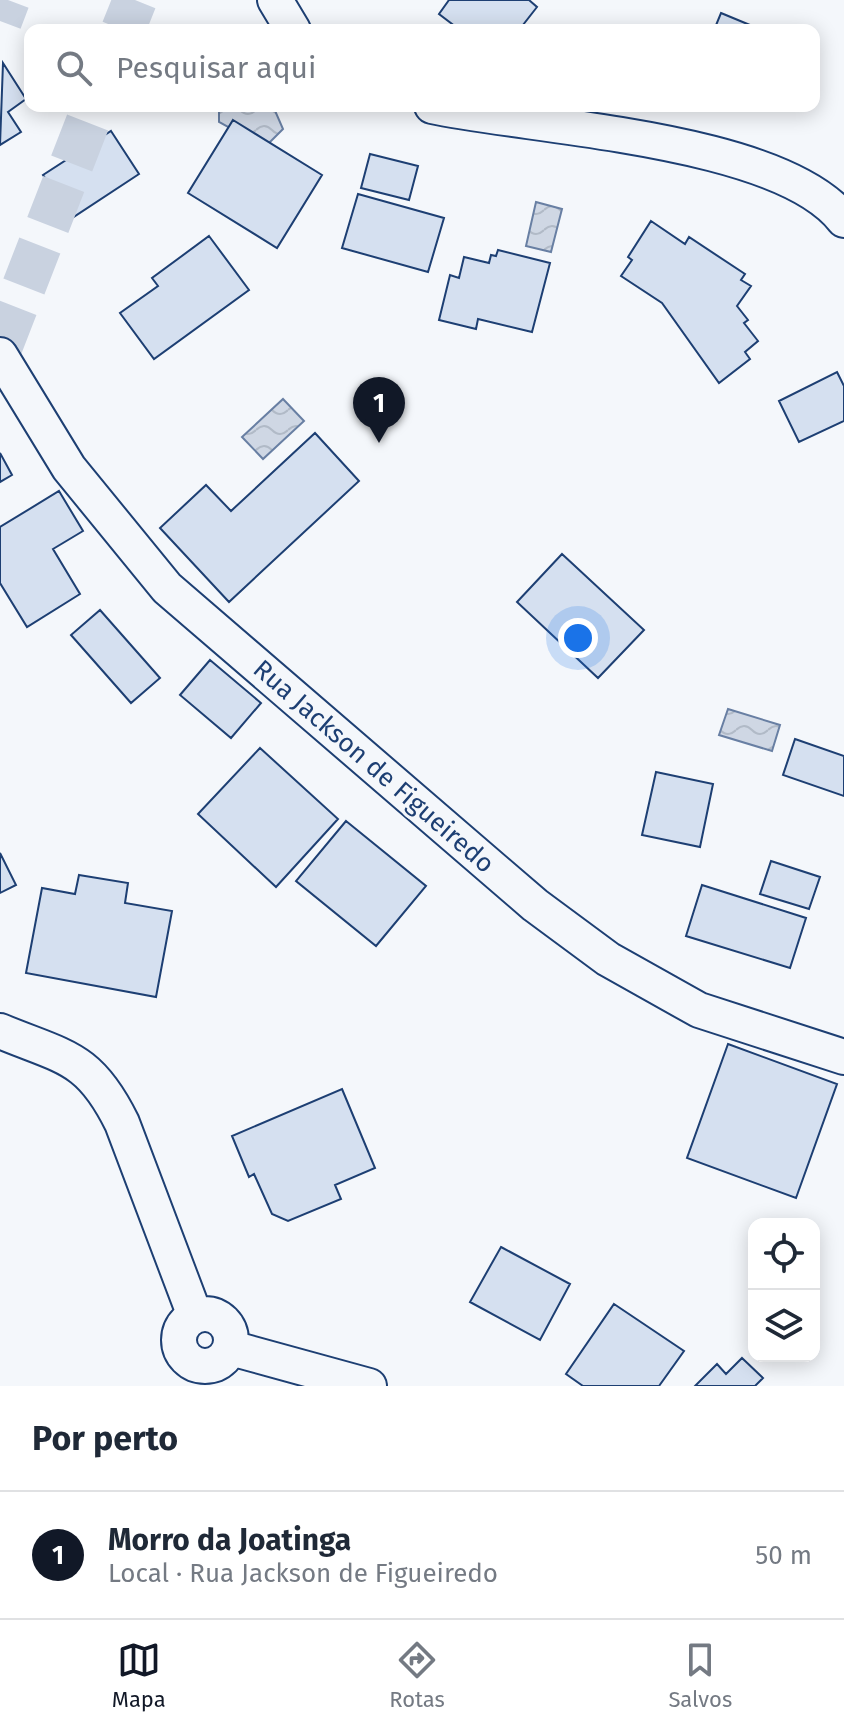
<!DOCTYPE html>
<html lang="pt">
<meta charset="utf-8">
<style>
body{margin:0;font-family:"Fira Sans",sans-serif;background:#f2f2f3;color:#1f2937}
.controls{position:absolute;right:24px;bottom:24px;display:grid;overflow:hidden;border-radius:16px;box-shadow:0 4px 20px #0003}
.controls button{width:72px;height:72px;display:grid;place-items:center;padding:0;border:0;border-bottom:2px solid #e0e1e3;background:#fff;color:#1f2937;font:40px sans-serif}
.you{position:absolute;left:578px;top:638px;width:28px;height:28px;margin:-20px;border:6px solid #fff;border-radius:50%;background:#1a73e8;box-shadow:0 0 0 12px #1a73e833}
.badge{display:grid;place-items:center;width:52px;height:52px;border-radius:50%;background:#111827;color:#fff;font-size:26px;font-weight:700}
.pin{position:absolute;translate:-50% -66px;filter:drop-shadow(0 2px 4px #0008)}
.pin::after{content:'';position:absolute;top:42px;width:28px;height:24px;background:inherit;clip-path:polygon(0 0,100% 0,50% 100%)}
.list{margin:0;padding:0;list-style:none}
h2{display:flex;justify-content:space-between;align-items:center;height:104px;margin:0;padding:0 32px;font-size:34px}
h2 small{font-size:26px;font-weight:400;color:#747a83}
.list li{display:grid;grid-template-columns:52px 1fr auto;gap:24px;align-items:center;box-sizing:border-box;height:128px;padding:0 32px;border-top:2px solid #e0e1e3}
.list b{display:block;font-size:30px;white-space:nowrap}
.list p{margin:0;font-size:26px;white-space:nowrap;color:#747a83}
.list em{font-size:26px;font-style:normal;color:#747a83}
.icon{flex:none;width:44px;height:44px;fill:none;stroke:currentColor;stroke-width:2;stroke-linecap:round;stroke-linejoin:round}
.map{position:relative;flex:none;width:844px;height:1386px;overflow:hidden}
.search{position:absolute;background:#fff;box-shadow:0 4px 20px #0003;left:24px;right:24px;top:24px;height:88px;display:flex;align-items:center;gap:20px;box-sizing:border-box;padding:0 28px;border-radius:16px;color:#747a83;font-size:30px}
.sheet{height:232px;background:#fff}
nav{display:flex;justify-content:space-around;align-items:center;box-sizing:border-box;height:112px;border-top:2px solid #e0e1e3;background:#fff;font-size:22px;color:#747a83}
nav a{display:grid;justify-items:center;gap:4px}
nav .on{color:#111827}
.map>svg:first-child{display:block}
.water{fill:url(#water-waves);stroke:#687fa3;stroke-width:2}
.building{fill:#d5e0f0;stroke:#1d3f73;stroke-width:2}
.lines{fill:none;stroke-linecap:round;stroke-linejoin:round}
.highway-tunnel{stroke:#c9d2e0;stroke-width:44;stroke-dasharray:44 22;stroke-linecap:butt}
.street-casing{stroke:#1d3f73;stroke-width:38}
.street{stroke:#f4f7fb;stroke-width:34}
.labels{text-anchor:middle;stroke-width:6;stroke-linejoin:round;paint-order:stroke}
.street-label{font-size:26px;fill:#1d3f73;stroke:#f4f7fb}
</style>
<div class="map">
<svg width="844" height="1386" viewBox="0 0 844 1386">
<defs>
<pattern id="water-waves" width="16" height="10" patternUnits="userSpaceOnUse" patternTransform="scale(2)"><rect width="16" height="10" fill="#cfd7e4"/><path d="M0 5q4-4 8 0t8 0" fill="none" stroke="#b1bac7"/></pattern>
</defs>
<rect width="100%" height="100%" fill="#f4f7fb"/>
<!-- water -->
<path class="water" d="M226,106H273L283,129L270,142L257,143L219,122V112Z
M536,202L562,209L551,252L526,246Z
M283,399L304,421L263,459L242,437Z
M728,709L780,725L772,751L719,735Z"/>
<!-- building -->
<path class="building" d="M449,0H529L537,7L519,30H460L439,14Z
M721,13L762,30H714Z
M3,63L26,99L8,112L21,132L0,145Z
M233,120L322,175L277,248L188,193Z
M111,131L139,174L72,218L43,175Z
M370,154L418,166L409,200L361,188Z
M358,194L444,218L428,272L342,248Z
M651,221L685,244L689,237L745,274L741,280L751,286L737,306L748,320L744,323L758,341L745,352L750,359L719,383L662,303L621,276L632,260L628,257Z
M209,236L249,290L154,359L120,313L158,286L152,278Z
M498,250L550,263L532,332L478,319L476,329L439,320L450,275L459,278L464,257L489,263L491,255L496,256Z
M837,372L844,386V421L799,442L779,401Z
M315,433L359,481L229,602L160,528L206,485L231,511Z
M0,453L12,475L0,482Z
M59,491L83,531L53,549L80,594L27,627L0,583V527Z
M562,554L644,630L598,678L517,602Z
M100,610L160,678L131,703L71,635Z
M210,660L261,703L231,738L180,695Z
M795,739L844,756V796L783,775Z
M260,748L338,819L276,887L198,814Z
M656,772L713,784L700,847L642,835Z
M346,821L426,886L376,946L296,881Z
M0,853L16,885L0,893Z
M771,861L820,877L809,909L760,894Z
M79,875L128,883L125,903L172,911L156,997L26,973L42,888L75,894Z
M702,885L806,918L790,968L686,936Z
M728,1044L837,1084L796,1198L687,1158Z
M342,1089L375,1168L335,1185L341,1199L288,1221L272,1214L254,1174L249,1177L232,1136Z
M501,1247L570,1284L540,1340L470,1302Z
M614,1304L684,1351L659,1386H583L566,1374Z
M742,1358L763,1378L755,1386H695L717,1364L726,1374Z"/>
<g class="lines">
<!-- highway-tunnel -->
<path class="highway-tunnel" d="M0,21L8,0
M123,30L135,0
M0,348L94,106"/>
<defs>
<path id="street" d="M275,0L293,30
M432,106C535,128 780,138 844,220
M0,355L69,468L167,588L535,905L608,959L699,1010L844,1057
M0,1031C65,1058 89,1056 122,1123L195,1316
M179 1340a26 26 0 1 1 52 0a26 26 0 1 1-52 0Z
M231,1348L369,1386"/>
</defs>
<!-- street casing -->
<use href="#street" class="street-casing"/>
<!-- street -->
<use href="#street" class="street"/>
</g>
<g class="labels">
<!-- street labels -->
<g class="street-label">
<text transform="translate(374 766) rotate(41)" y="9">Rua Jackson de Figueiredo</text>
</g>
</g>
</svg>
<div class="controls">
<button><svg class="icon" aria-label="locate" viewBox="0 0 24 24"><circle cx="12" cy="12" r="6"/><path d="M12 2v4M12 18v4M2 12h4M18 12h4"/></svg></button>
<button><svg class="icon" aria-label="layers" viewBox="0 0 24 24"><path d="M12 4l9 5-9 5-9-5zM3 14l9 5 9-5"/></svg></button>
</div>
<div class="you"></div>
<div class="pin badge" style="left:379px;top:443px">1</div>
<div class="search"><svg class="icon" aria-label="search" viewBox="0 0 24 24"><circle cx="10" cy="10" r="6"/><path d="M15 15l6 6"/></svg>Pesquisar aqui</div>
</div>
<section class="sheet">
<h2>Por perto<small></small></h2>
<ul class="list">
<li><span class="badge">1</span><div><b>Morro da Joatinga</b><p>Local · Rua Jackson de Figueiredo</p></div><em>50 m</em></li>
</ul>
</section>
<nav>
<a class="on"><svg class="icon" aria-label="map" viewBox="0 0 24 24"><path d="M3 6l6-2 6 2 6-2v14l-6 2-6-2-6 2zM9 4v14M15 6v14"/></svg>Mapa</a>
<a><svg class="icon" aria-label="directions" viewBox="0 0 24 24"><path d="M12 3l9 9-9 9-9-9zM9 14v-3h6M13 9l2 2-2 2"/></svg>Rotas</a>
<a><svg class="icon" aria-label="saved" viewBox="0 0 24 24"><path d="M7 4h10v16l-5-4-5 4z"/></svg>Salvos</a>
</nav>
